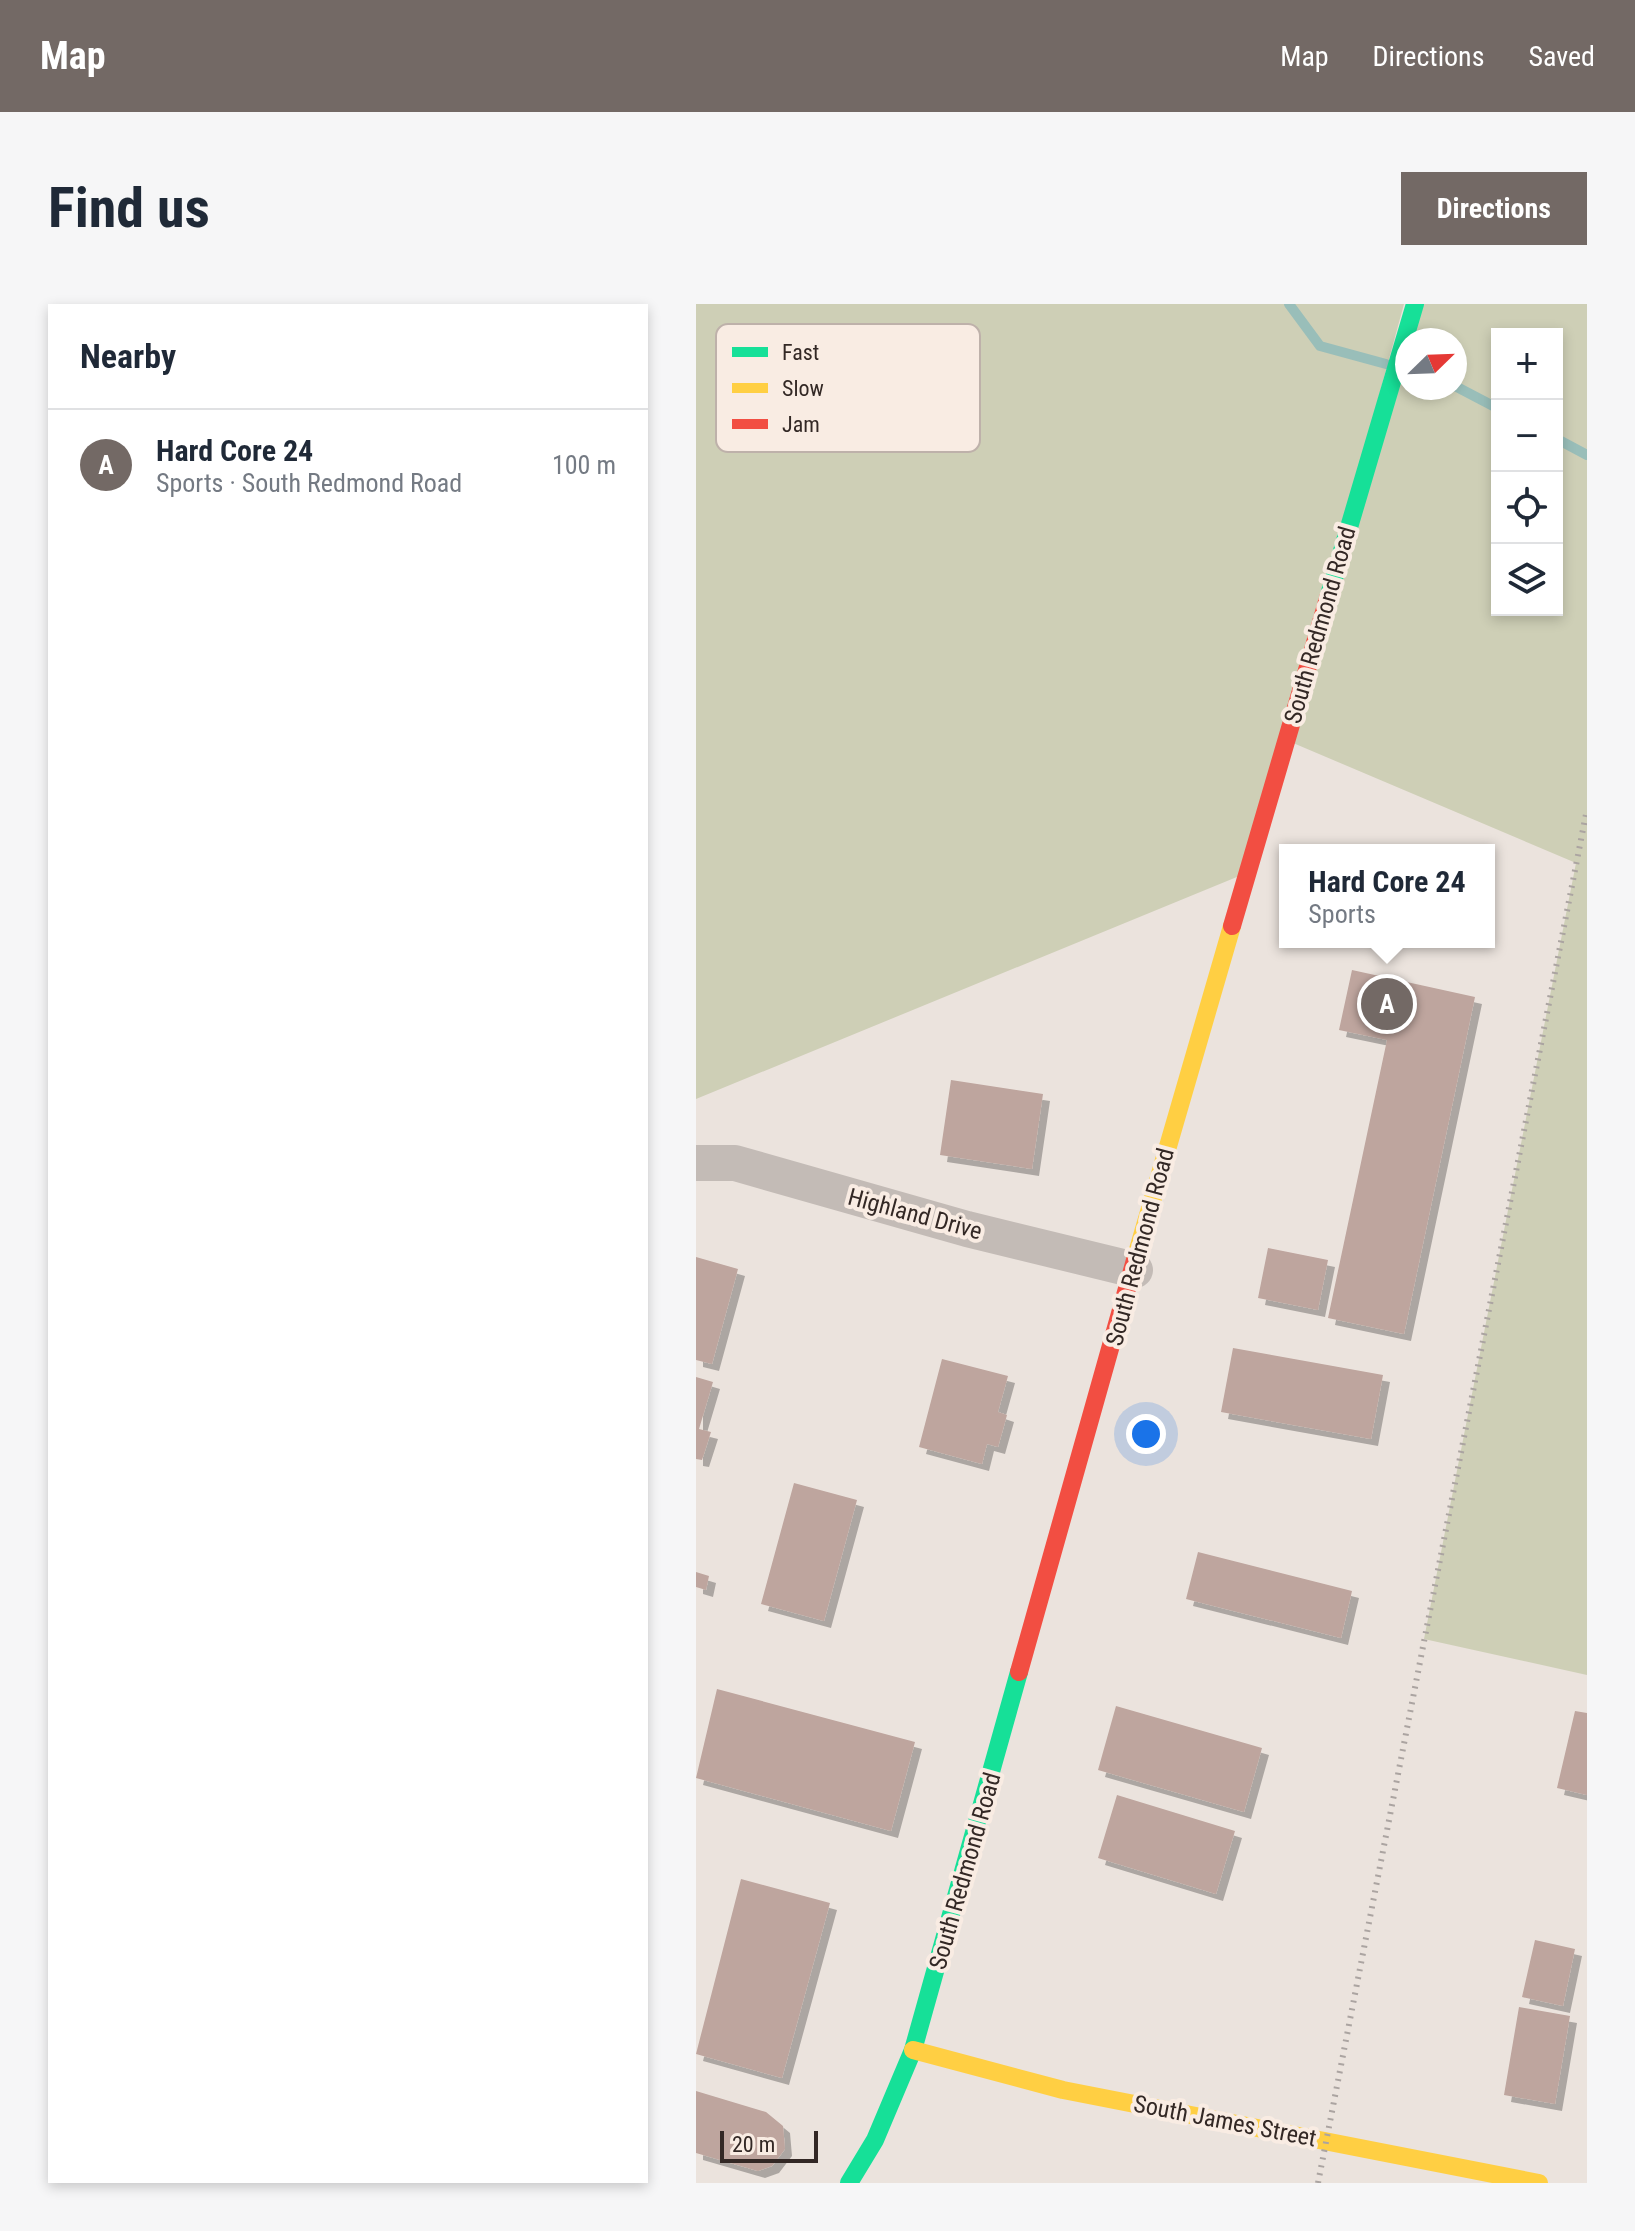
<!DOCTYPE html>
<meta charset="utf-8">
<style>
body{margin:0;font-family:"Roboto Condensed",sans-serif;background:#f6f6f7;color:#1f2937}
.controls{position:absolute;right:24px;top:24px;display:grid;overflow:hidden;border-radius:0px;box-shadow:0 4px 12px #0003}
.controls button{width:72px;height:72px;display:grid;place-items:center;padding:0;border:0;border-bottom:2px solid #e0e1e3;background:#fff;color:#1f2937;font:40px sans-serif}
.compass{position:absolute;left:699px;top:24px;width:72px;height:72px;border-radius:50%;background:#fff;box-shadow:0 4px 12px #0003;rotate:67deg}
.scale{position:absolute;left:24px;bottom:20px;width:98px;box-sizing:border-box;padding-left:8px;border:4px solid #332825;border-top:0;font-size:22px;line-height:28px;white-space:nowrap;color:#332825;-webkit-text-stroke:6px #f9ece3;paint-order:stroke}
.you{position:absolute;left:450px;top:1130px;width:28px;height:28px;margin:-20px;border:6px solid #fff;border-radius:50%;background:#1a73e8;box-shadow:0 0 0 12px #1a73e833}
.badge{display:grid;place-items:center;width:52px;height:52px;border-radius:50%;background:#736965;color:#fff;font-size:26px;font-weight:700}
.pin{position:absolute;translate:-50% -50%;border:4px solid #fff;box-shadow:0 2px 8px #0006}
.popup{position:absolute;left:583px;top:540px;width:216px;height:104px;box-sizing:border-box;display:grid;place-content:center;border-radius:0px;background:#fff;filter:drop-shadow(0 2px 6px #0005);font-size:26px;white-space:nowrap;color:#747a83}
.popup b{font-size:30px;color:#1f2937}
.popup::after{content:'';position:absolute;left:50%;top:100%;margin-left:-16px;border:16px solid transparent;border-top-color:#fff}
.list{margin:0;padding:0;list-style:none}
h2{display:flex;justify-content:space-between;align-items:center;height:104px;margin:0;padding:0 32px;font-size:34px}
h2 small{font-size:26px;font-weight:400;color:#747a83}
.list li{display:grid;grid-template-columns:52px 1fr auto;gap:24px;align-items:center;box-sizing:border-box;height:112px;padding:0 32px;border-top:2px solid #e0e1e3}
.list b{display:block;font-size:30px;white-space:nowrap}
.list p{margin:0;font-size:26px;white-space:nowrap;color:#747a83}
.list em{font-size:26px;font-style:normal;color:#747a83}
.icon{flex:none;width:44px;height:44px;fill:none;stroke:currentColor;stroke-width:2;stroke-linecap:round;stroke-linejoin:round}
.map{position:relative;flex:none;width:891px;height:1879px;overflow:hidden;border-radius:0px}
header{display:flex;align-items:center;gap:48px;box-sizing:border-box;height:112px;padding:0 40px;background:#736965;color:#fff}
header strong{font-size:38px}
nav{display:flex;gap:44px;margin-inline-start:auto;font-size:28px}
.intro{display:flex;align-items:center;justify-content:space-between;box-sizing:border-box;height:192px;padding:0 48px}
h1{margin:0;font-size:56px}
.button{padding:20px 36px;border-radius:0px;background:#736965;color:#fff;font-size:28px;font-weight:700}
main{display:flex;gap:48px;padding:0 48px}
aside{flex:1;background:#fff;border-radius:0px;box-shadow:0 4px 12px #0003}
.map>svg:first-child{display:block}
.green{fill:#cecfb6;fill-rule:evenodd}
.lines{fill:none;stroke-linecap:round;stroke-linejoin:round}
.stream{stroke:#99beb9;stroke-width:10}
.building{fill:#bea59e;filter:url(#shadow)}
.street{stroke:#c3bbb6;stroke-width:36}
.fast{stroke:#16e098;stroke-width:18}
.slow{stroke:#ffcf43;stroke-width:18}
.jam{stroke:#f24e42;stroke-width:18}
.rail{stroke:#aba4a1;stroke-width:6;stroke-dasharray:2 6;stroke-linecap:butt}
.labels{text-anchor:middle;stroke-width:8;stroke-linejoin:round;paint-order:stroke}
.street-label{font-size:24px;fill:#332825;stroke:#f9ece3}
.key{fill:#f9ece3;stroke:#beb1aa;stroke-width:2}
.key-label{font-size:22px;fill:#332825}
</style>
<header>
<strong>Map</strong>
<nav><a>Map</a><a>Directions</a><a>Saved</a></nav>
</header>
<div class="intro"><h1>Find us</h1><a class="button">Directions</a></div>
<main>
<aside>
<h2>Nearby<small></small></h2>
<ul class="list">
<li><span class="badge">A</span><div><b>Hard Core 24</b><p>Sports · South Redmond Road</p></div><em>100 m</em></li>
</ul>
</aside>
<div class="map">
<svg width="891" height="1879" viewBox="0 0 891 1879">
<defs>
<filter id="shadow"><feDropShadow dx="7" dy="7" stdDeviation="0" flood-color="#0004"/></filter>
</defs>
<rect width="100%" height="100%" fill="#ebe3dd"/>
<!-- green -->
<path class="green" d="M0,0H708L553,568L0,795Z
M715,0H891V1371L728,1335L880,559L590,436ZM801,30H861V306H801ZM711,36H759V84H711Z"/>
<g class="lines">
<!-- stream -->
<path class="stream" d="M593,0L624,42L690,60
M759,82L801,104
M861,135L891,151"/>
</g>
<!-- building -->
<path class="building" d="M656,666L779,693L708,1030L632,1014L691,736L643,726Z
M255,776L347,790L336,865L244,851Z
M572,944L632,956L622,1006L562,994Z
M0,953L42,965L16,1060L0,1056Z
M537,1044L687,1071L675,1135L525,1108Z
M246,1055L312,1072L302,1108L311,1111L302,1143L291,1140L286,1160L223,1143Z
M0,1073L17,1078L3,1125L15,1128L6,1156L0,1155Z
M98,1179L161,1196L128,1317L65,1300Z
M502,1248L656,1287L645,1334L490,1295Z
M0,1268L13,1272L10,1286L0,1283Z
M21,1385L219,1438L195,1527L0,1474Z
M420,1402L566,1444L548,1508L402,1466Z
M879,1407L891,1409V1491L861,1484Z
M421,1491L539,1527L520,1590L402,1554Z
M45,1575L134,1599L86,1774L0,1750Z
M839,1636L879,1645L867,1702L826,1693Z
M823,1703L874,1712L859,1800L808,1791Z
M0,1787L70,1808L87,1822L89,1845L76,1862L62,1867L0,1849Z"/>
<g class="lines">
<!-- street -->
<path class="street" d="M0,859H39L271,925L439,966"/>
<!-- fast -->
<path class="fast" d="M633,291L719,0
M153,1879L179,1836L217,1746L323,1368"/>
<!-- slow -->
<path class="slow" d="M439,956L536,622
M217,1746L367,1786L843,1879"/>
<!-- jam -->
<path class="jam" d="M536,622L633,291
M323,1368L439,956"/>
<!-- rail -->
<path class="rail" d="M622,1879L891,505"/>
</g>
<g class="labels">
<!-- street labels -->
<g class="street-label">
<text transform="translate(624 321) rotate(-74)" y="8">South Redmond Road</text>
<text transform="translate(219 910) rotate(15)" y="8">Highland Drive</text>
<text transform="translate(444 943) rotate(-75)" y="8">South Redmond Road</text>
<text transform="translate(269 1567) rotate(-74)" y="8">South Redmond Road</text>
<text transform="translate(529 1817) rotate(11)" y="8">South James Street</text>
</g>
</g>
<!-- legend -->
<rect x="20" y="20" width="264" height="128" rx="12" class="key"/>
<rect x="36" y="43" width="36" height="10" fill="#16e098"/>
<rect x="36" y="79" width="36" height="10" fill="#ffcf43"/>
<rect x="36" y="115" width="36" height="10" fill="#f24e42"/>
<g class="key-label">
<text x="86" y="56">Fast</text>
<text x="86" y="92">Slow</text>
<text x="86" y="128">Jam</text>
</g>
</svg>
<div class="controls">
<button>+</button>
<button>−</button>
<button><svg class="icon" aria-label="locate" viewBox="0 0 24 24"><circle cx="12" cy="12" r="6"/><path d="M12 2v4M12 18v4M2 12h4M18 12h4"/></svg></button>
<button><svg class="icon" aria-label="layers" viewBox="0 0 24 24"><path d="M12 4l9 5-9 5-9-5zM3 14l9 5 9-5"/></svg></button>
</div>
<svg class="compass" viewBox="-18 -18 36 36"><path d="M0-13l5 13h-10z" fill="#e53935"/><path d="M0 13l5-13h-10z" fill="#747a83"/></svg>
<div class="scale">20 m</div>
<div class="you"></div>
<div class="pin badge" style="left:691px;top:700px">A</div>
<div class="popup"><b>Hard Core 24</b>Sports</div>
</div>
</main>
